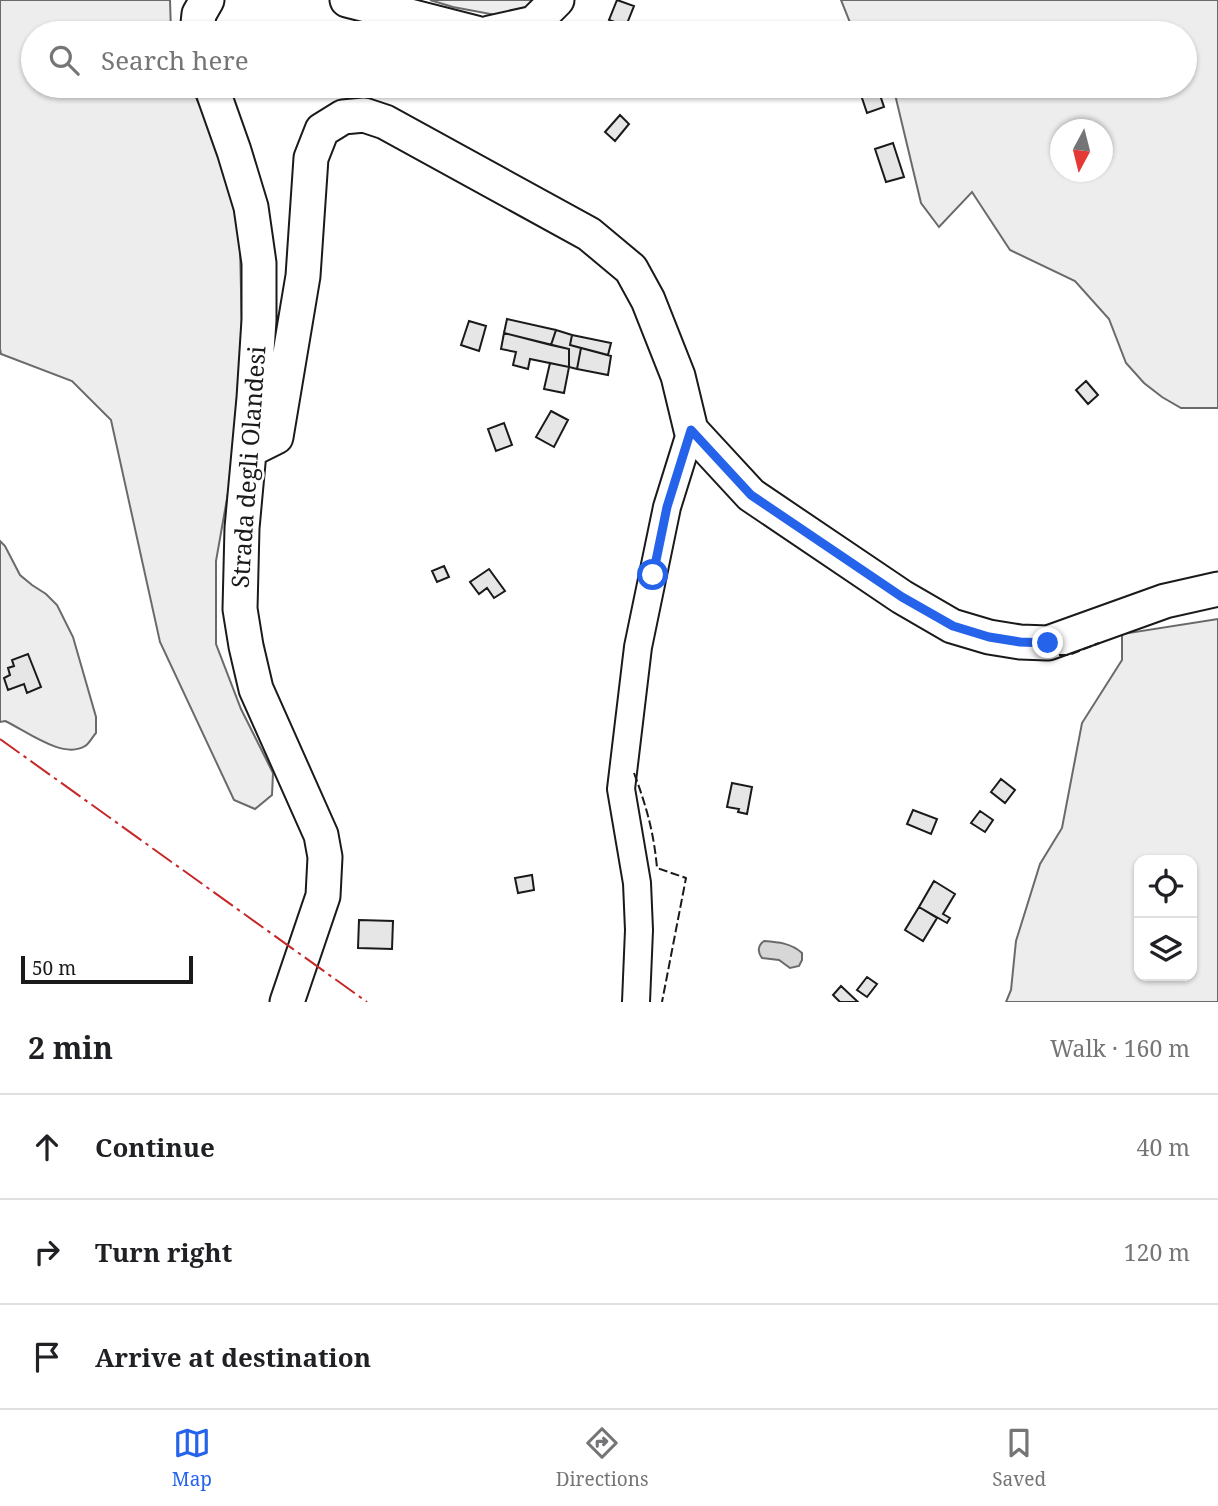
<!DOCTYPE html>
<meta charset="utf-8">
<style>
body{margin:0;font-family:"Noto Serif",serif;background:#f6f6f6;color:#202124}
.controls{position:absolute;right:21px;bottom:21px;display:grid;overflow:hidden;border-radius:14px;box-shadow:0 2px 5px #0004}
.controls button{width:63px;height:63px;display:grid;place-items:center;padding:0;border:0;border-bottom:2px solid #e0e0e0;background:#fff;color:#202124;font:35px sans-serif}
.compass{position:absolute;left:1050px;top:119px;width:63px;height:63px;border-radius:50%;background:#fff;box-shadow:0 2px 5px #0004;rotate:187deg}
.scale{position:absolute;left:21px;bottom:18px;width:172px;box-sizing:border-box;padding-left:7px;border:4px solid #1a1a1a;border-top:0;font-size:19px;line-height:24px;white-space:nowrap;color:#1a1a1a;-webkit-text-stroke:5px #fff;paint-order:stroke}
.stop{position:absolute;width:21px;height:21px;margin:-16px;border:5px solid #2563eb;border-radius:50%;background:#fff}
.stop.end{background:#2563eb;border-color:#fff;box-shadow:0 2px 7px #0008}
.list{margin:0;padding:0;list-style:none}
h2{display:flex;justify-content:space-between;align-items:center;height:91px;margin:0;padding:0 28px;font-size:30px}
h2 small{font-size:23px;font-weight:400;color:#757577}
.list li{display:grid;grid-template-columns:46px 1fr auto;gap:21px;align-items:center;box-sizing:border-box;height:105px;padding:0 28px;border-top:2px solid #e0e0e0}
.list b{display:block;font-size:26px;white-space:nowrap}
.list em{font-size:23px;font-style:normal;color:#757577}
.icon{flex:none;width:38px;height:38px;fill:none;stroke:currentColor;stroke-width:2;stroke-linecap:round;stroke-linejoin:round}
.map{position:relative;flex:none;width:1218px;height:1002px;overflow:hidden}
.search{position:absolute;background:#fff;box-shadow:0 2px 5px #0004;left:21px;right:21px;top:21px;height:77px;display:flex;align-items:center;gap:18px;box-sizing:border-box;padding:0 24px;border-radius:38px;color:#757577;font-size:26px}
.sheet{height:406px;background:#fff}
nav{display:flex;justify-content:space-around;align-items:center;box-sizing:border-box;height:98px;border-top:2px solid #e0e0e0;background:#fff;font-size:19px;color:#757577}
nav a{display:grid;justify-items:center;gap:4px}
nav .on{color:#2563eb}
.map>svg:first-child{display:block}
.green{fill:#ededed;stroke:#6a6a6a;stroke-width:2;fill-rule:evenodd}
.water{fill:#d7d7d7;stroke:#6a6a6a;stroke-width:2}
.building{fill:#e6e6e6;stroke:#1a1a1a;stroke-width:2}
.lines{fill:none;stroke-linecap:round;stroke-linejoin:round}
.minor-casing{stroke:#1a1a1a;stroke-width:30}
.major-casing{stroke:#1a1a1a;stroke-width:37}
.minor{stroke:#fff;stroke-width:26}
.major{stroke:#fff;stroke-width:33}
.fence{stroke:#1a1a1a;stroke-width:2;stroke-dasharray:9 3.5;stroke-linecap:butt}
.power{stroke:#c62828;stroke-width:2;stroke-dasharray:24 5 3.5 5;stroke-linecap:butt}
.route{stroke:#2563eb;stroke-width:9}
.labels{text-anchor:middle;stroke-width:5;stroke-linejoin:round;paint-order:stroke}
.street-label{font-size:24px;fill:#1a1a1a;stroke:#fff}
</style>
<div class="map">
<svg width="1218" height="1002" viewBox="0 0 1218 1002">
<rect width="100%" height="100%" fill="#fff"/>
<!-- green -->
<path class="green" d="M0,0H170L171,33H33V86H191L207,122L233,192L240,247L242,332L231,476L216,561V644L241,709L273,773L272,795L255,809L234,800L160,642L111,420L72,381L1,354L0,349Z
M430,0H536L532,5L501,16L453,7Z
M841,0H1218V408H1181L1162,397L1144,383L1126,363L1109,319L1075,281L1010,250L972,192L939,227L921,203L893,86H1185V33H856L853,30ZM1060,130H1102V172H1060Z
M0,541L5,546L20,575L32,585L46,594L57,605L73,637L96,717V733C93,736 89,744 85,746C63,760 25,730 5,721L0,722Z
M1218,619V1002H1006L1011,990L1016,941L1040,864L1062,828L1082,723L1122,660V634ZM1139,860H1192V976H1139Z"/>
<!-- water -->
<path class="water" d="M764,941C778,942 791,943 802,953V960L799,966L790,968L779,960L762,958C757,952 758,945 764,941Z"/>
<!-- building -->
<path class="building" d="M617,0L634,6L626,26L609,20Z
M858,86H877L884,107L867,113Z
M620,115L629,124L615,141L605,132Z
M893,143L904,177L886,182L875,149Z
M507,319L556,330L551,345L504,333Z
M469,321L486,326L479,351L461,345Z
M556,330L572,335L570,345L581,348L577,369L569,367V349L551,345Z
M504,333L569,349V367L530,359L528,369L513,365L516,352L501,349Z
M572,335L611,343L608,355L570,345Z
M581,348L611,356L608,375L577,369Z
M550,363L569,367L564,393L544,389Z
M1086,381L1098,395L1088,404L1076,390Z
M551,411L568,420L554,447L536,437Z
M504,423L512,445L496,451L488,429Z
M444,566L449,577L437,582L432,571Z
M489,569L505,591L494,598L487,588L479,594L470,582Z
M28,654L41,687L27,693L24,684L8,690L4,678L10,675L8,668L14,666L12,660Z
M1001,779L1015,790L1005,803L991,792Z
M732,783L752,787L747,814L738,812L739,809L727,807Z
M913,810L937,819L931,834L907,824Z
M980,811L993,820L985,832L971,823Z
M532,875L534,890L518,893L515,878Z
M934,881L955,894L943,914L950,918L947,923L919,907Z
M919,907L937,918L923,941L905,930Z
M359,920L393,921L392,949L358,948Z
M867,977L877,984L867,997L857,990Z
M841,986L858,1002H840L833,995Z"/>
<g class="lines">
<defs>
<path id="minor" d="M636,1002L639,930L637,883L621,789L638,647L667,507L691,430"/>
<path id="major" d="M347,0L476,33
M197,33L199,14L207,0
M489,33L534,23L557,0
M211,86L234,151L251,207L259,263V320L254,398L242,528L240,609L246,646L256,689L321,835L325,857L323,896L287,1002
M250,450L276,437L303,276L311,158L322,130L343,117L364,115L385,122L589,234L631,269L648,300L678,376L691,430L751,495L902,597L952,626L989,637L1020,642L1048,643L1165,601L1218,589"/>
</defs>
<!-- minor casing -->
<use href="#minor" class="minor-casing"/>
<!-- major casing -->
<use href="#major" class="major-casing"/>
<!-- minor -->
<use href="#minor" class="minor"/>
<!-- major -->
<use href="#major" class="major"/>
<!-- fence -->
<path class="fence" d="M1059,655H1069L1099,643
M634,773C646,805 654,833 657,868L686,878L662,1002"/>
<!-- power -->
<path class="power" d="M0,739L367,1002"/>
</g>
<g class="lines">
<!-- route -->
<path class="route" d="M653,575L667,507L691,430L751,495L902,597L953,626L989,637L1020,642L1048,643"/>
</g>
<g class="labels">
<!-- street labels -->
<g class="street-label">
<text transform="translate(249 467) rotate(-86)" y="8">Strada degli Olandesi</text>
</g>
</g>
</svg>
<div class="controls">
<button><svg class="icon" aria-label="locate" viewBox="0 0 24 24"><circle cx="12" cy="12" r="6"/><path d="M12 2v4M12 18v4M2 12h4M18 12h4"/></svg></button>
<button><svg class="icon" aria-label="layers" viewBox="0 0 24 24"><path d="M12 4l9 5-9 5-9-5zM3 14l9 5 9-5"/></svg></button>
</div>
<svg class="compass" viewBox="-18 -18 36 36"><path d="M0-13l5 13h-10z" fill="#e53935"/><path d="M0 13l5-13h-10z" fill="#757577"/></svg>
<div class="scale">50 m</div>
<div class="stop" style="left:653px;top:575px"></div>
<div class="stop end" style="left:1048px;top:643px"></div>
<div class="search"><svg class="icon" aria-label="search" viewBox="0 0 24 24"><circle cx="10" cy="10" r="6"/><path d="M15 15l6 6"/></svg>Search here</div>
</div>
<section class="sheet">
<h2>2 min<small>Walk · 160 m</small></h2>
<ul class="list">
<li><svg class="icon" aria-label="ahead" viewBox="0 0 24 24"><path d="M12 20V5M6 11l6-6 6 6"/></svg><div><b>Continue</b></div><em>40 m</em></li>
<li><svg class="icon" aria-label="right" viewBox="0 0 24 24"><path d="M7 20v-9h11M14 6l5 5-5 5"/></svg><div><b>Turn right</b></div><em>120 m</em></li>
<li><svg class="icon" aria-label="arrive" viewBox="0 0 24 24"><path d="M6 21V4h12l-3 4 3 4H6"/></svg><div><b>Arrive at destination</b></div></li>
</ul>
</section>
<nav>
<a class="on"><svg class="icon" aria-label="map" viewBox="0 0 24 24"><path d="M3 6l6-2 6 2 6-2v14l-6 2-6-2-6 2zM9 4v14M15 6v14"/></svg>Map</a>
<a><svg class="icon" aria-label="directions" viewBox="0 0 24 24"><path d="M12 3l9 9-9 9-9-9zM9 14v-3h6M13 9l2 2-2 2"/></svg>Directions</a>
<a><svg class="icon" aria-label="saved" viewBox="0 0 24 24"><path d="M7 4h10v16l-5-4-5 4z"/></svg>Saved</a>
</nav>
